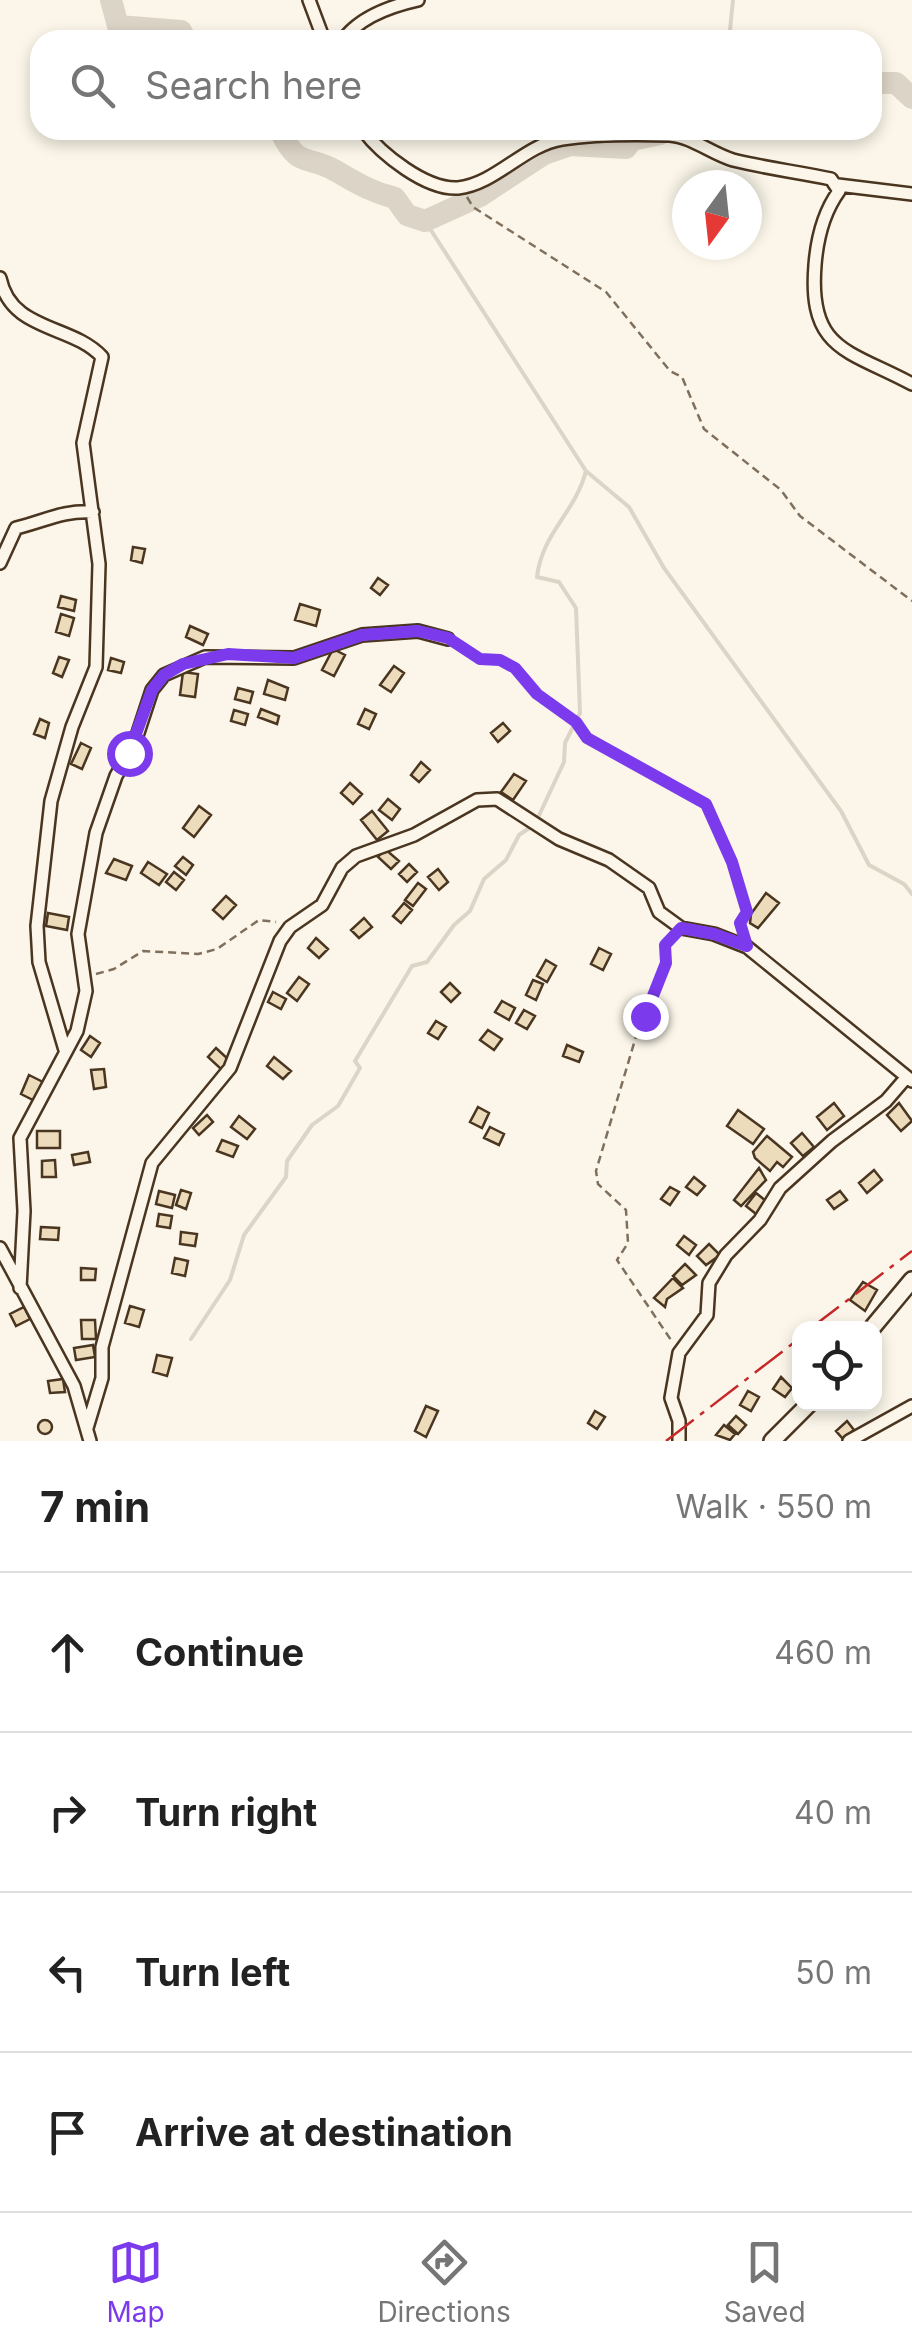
<!DOCTYPE html>
<meta charset="utf-8">
<style>
body{margin:0;font-family:Inter,sans-serif;background:#f2f2f2;color:#222}
.controls{position:absolute;right:30px;bottom:30px;display:grid;overflow:hidden;border-radius:20px;box-shadow:0 5px 15px #0003}
.controls button{width:90px;height:90px;display:grid;place-items:center;padding:0;border:0;border-bottom:2px solid #e0e0e0;background:#fff;color:#222;font:50px sans-serif}
.compass{position:absolute;left:672px;top:170px;width:90px;height:90px;border-radius:50%;background:#fff;box-shadow:0 5px 15px #0003;rotate:195deg}
.stop{position:absolute;width:30px;height:30px;margin:-22px;border:8px solid #7c3aed;border-radius:50%;background:#fff}
.stop.end{background:#7c3aed;border-color:#fff;box-shadow:0 2px 10px #0008}
.list{margin:0;padding:0;list-style:none}
h2{display:flex;justify-content:space-between;align-items:center;height:130px;margin:0;padding:0 40px;font-size:42px}
h2 small{font-size:32px;font-weight:400;color:#767676}
.list li{display:grid;grid-template-columns:65px 1fr auto;gap:30px;align-items:center;box-sizing:border-box;height:160px;padding:0 40px;border-top:2px solid #e0e0e0}
.list b{display:block;font-size:38px;white-space:nowrap}
.list em{font-size:32px;font-style:normal;color:#767676}
.icon{flex:none;width:55px;height:55px;fill:none;stroke:currentColor;stroke-width:2;stroke-linecap:round;stroke-linejoin:round}
.map{position:relative;flex:none;width:912px;height:1441px;overflow:hidden}
.search{position:absolute;background:#fff;box-shadow:0 5px 15px #0003;left:30px;right:30px;top:30px;height:110px;display:flex;align-items:center;gap:25px;box-sizing:border-box;padding:0 35px;border-radius:30px;color:#767676;font-size:38px}
.sheet{height:770px;background:#fff}
nav{display:flex;justify-content:space-around;align-items:center;box-sizing:border-box;height:140px;border-top:2px solid #e0e0e0;background:#fff;font-size:28px;color:#767676}
nav a{display:grid;justify-items:center;gap:5px}
nav .on{color:#7c3aed}
.map>svg:first-child{display:block}
.lines{fill:none;stroke-linecap:round;stroke-linejoin:round}
.stream{stroke:#dcd4c6;stroke-width:4}
.river{stroke:#dcd4c6;stroke-width:22}
.building{fill:#ecdcbc;stroke:#4a3520;stroke-width:2.5}
.street-casing{stroke:#4a3520;stroke-width:16}
.secondary-casing{stroke:#4a3520;stroke-width:20}
.path{stroke:#7f6f5c;stroke-width:2.5;stroke-dasharray:8 5;stroke-linecap:butt}
.street{stroke:#fbf6e9;stroke-width:11}
.secondary{stroke:#fbf6e9;stroke-width:15}
.power{stroke:#c62828;stroke-width:2.5;stroke-dasharray:35 8 5 8;stroke-linecap:butt}
.route{stroke:#7c3aed;stroke-width:12}
</style>
<div class="map">
<svg width="912" height="1441" viewBox="0 0 912 1441">
<rect width="100%" height="100%" fill="#fbf6e9"/>
<g class="lines">
<!-- stream -->
<path class="stream" d="M729,40L733,0
M425,221L586,471L629,507L664,568L841,811L869,865L904,884L912,894
M191,1339L230,1280L244,1235L286,1177L287,1161L312,1125L338,1106L360,1068L355,1061L412,966L427,962L454,925L470,911L484,879L506,860L519,835L535,824L564,762L565,743L580,713L576,608L559,582L537,577C542,533 575,513 586,471"/>
<!-- river -->
<path class="river" d="M111,0L118,26L181,31L186,40
M872,83H896L912,98
M280,130C298,170 308,154 336,171C357,183 371,192 395,198L407,215L425,221L480,196L544,154L570,145L626,148L632,140L660,134"/>
</g>
<!-- building -->
<path class="building" d="M133,547L145,549L142,563L131,560Z
M378,578L388,585L380,595L371,588Z
M61,596L76,600L74,611L58,607Z
M300,604L320,610L316,626L295,620Z
M61,614L74,618L69,636L56,632Z
M190,626L208,634L203,645L186,637Z
M333,649L345,655L334,676L322,670Z
M59,657L69,660L62,677L53,673Z
M111,658L124,662L121,673L108,670Z
M394,666L404,673L391,692L380,685Z
M183,672L198,674L195,697L180,695Z
M268,680L288,688L285,700L264,694Z
M238,688L253,692L250,703L235,699Z
M261,709L279,716L277,724L258,717Z
M365,709L376,714L369,729L358,724Z
M234,710L248,714L245,725L231,721Z
M40,719L49,723L45,738L34,734Z
M503,723L510,731L498,742L491,733Z
M81,743L91,748L82,769L71,764Z
M421,762L430,770L419,782L411,775Z
M514,774L526,781L513,800L501,792Z
M350,783L362,794L353,804L341,793Z
M388,799L400,809L392,820L379,810Z
M199,806L211,815L194,837L183,828Z
M372,811L388,831L377,840L361,820Z
M385,849L399,861L391,869L378,857Z
M183,857L193,865L186,875L175,866Z
M114,859L132,866L126,880L106,873Z
M148,862L167,874L159,885L141,873Z
M409,864L417,872L407,882L399,874Z
M438,869L448,882L439,890L428,877Z
M174,872L184,880L176,890L166,882Z
M418,883L426,889L413,906L405,900Z
M766,893L779,903L758,928L750,923L751,914Z
M226,896L236,905L223,919L213,910Z
M404,903L412,910L401,923L393,916Z
M48,913L69,917L67,930L46,926Z
M364,918L372,927L359,938L351,930Z
M316,938L328,949L319,958L308,948Z
M599,948L611,954L603,970L591,964Z
M546,960L556,966L547,982L537,976Z
M299,977L309,984L297,1001L287,993Z
M533,980L543,984L536,1000L526,995Z
M450,983L460,993L451,1002L441,992Z
M273,992L286,999L281,1009L268,1002Z
M502,1001L515,1008L509,1020L495,1012Z
M524,1010L535,1016L527,1029L516,1023Z
M436,1021L446,1027L438,1039L428,1033Z
M488,1030L502,1039L494,1050L480,1040Z
M90,1036L100,1043L91,1057L81,1050Z
M567,1045L583,1052L579,1062L563,1056Z
M216,1048L229,1060L221,1069L208,1057Z
M274,1057L291,1071L283,1079L267,1066Z
M104,1069L106,1087L94,1089L91,1070Z
M29,1075L43,1082L35,1101L21,1094Z
M834,1103L844,1116L827,1130L817,1117Z
M899,1103L912,1121L901,1131L887,1115Z
M478,1107L489,1113L482,1128L470,1122Z
M738,1110L764,1129L753,1144L727,1126Z
M207,1115L213,1122L199,1135L193,1128Z
M239,1116L255,1129L247,1139L231,1127Z
M490,1127L504,1134L499,1145L484,1138Z
M37,1131H60V1148H37Z
M802,1133L814,1147L803,1156L791,1143Z
M767,1136L792,1157L783,1167L777,1162L770,1171L755,1158L753,1152Z
M222,1140L238,1146L233,1157L217,1151Z
M88,1152L90,1162L74,1165L72,1155Z
M55,1160L56,1177H42V1161Z
M759,1168L766,1180L741,1206L734,1200Z
M874,1170L882,1180L867,1193L859,1183Z
M694,1177L705,1186L697,1195L686,1187Z
M670,1187L679,1192L670,1205L661,1199Z
M181,1190L191,1193L186,1209L176,1205Z
M159,1191L175,1195L172,1208L156,1204Z
M840,1191L847,1200L834,1209L827,1200Z
M756,1193L766,1201L756,1214L746,1206Z
M159,1214L172,1216L170,1228L157,1226Z
M41,1227L59,1228L58,1240L40,1239Z
M181,1232L197,1234L195,1246L180,1244Z
M684,1236L696,1245L689,1255L677,1245Z
M709,1244L720,1255L706,1265L697,1256Z
M175,1258L188,1261L185,1276L172,1273Z
M685,1264L696,1275L682,1285L673,1276Z
M81,1268L96,1269L95,1280H81Z
M673,1278L683,1288L667,1299L665,1307L654,1298Z
M863,1282L877,1290L865,1311L850,1300Z
M130,1306L144,1310L139,1327L125,1323Z
M24,1307L30,1319L16,1326L10,1314Z
M81,1320H95L96,1339H82Z
M93,1345L95,1357L76,1360L74,1348Z
M157,1355L172,1358L167,1376L153,1372Z
M781,1377L792,1388L785,1397L773,1389Z
M63,1379L65,1392L50,1393L48,1381Z
M748,1391L759,1397L751,1411L740,1405Z
M426,1406L438,1411L426,1437L415,1431Z
M595,1411L605,1417L597,1429L588,1423Z
M736,1416L746,1425L738,1434L728,1425Z
M38 1427a7 7 0 1 1 14 0a7 7 0 1 1-14 0Z
M847,1421L854,1430L843,1439L836,1431Z
M724,1425L735,1434L730,1440L716,1435Z"/>
<g class="lines">
<defs>
<path id="street" d="M309,0L324,40
M343,40C359,18 391,6 418,0
M363,130C381,154 426,190 458,188C496,184 524,145 562,139C595,134 636,134 669,135C691,136 712,154 733,160C765,168 798,172 831,179L839,191C823,213 817,239 815,265C808,351 849,350 912,384
M838,185L912,194
M0,278C11,332 72,324 102,357L83,443L99,564L96,667L72,727L51,801L37,926L39,962L65,1050
M0,563L16,528C45,521 63,510 93,512
M0,1248L74,1386L90,1441
M20,1288L24,1211L20,1138L77,1031L86,991L78,934L96,833L116,776L135,742L152,690L164,675L205,657L294,658L362,635L418,631L448,639
M87,1428L102,1378V1347L152,1163L230,1068L280,941L290,927L322,905L342,868L356,856L414,835L477,800L497,799L559,839L609,860L649,888L659,912L681,928L714,934L747,947L912,1081
M679,1441V1421L671,1398L679,1353L707,1315L709,1283L726,1255L760,1220L780,1188L832,1141L886,1101L905,1079
M849,1441L912,1406"/>
<path id="secondary" d="M872,1328L912,1280
M772,1441L809,1404"/>
</defs>
<!-- street casing -->
<use href="#street" class="street-casing"/>
<!-- secondary casing -->
<use href="#secondary" class="secondary-casing"/>
<!-- path -->
<path class="path" d="M467,197L473,207L606,292L670,371L682,377L704,429L781,490L800,516L912,601
M456,644C473,654 481,657 499,660C508,661 581,729 587,738L706,804L732,861L747,912L740,923L743,931
M673,936L665,945L666,963L640,1023L596,1171L598,1184L626,1210L628,1243L617,1260L673,1343
M96,974L114,969L143,951L198,954L217,949L259,920L276,922"/>
<!-- street -->
<use href="#street" class="street"/>
<!-- secondary -->
<use href="#secondary" class="secondary"/>
<!-- power -->
<path class="power" d="M811,1328L912,1251
M666,1441L800,1338"/>
</g>
<g class="lines">
<!-- route -->
<path class="route" d="M129,753L152,690L164,675L183,664L228,654L294,658L362,635L418,631L448,638L480,659L500,660L515,668L537,694L576,722L587,738L706,804L732,862L747,912L740,923L747,946L714,934L681,928L665,945L666,963L645,1016"/>
</g>
</svg>
<div class="controls">
<button><svg class="icon" aria-label="locate" viewBox="0 0 24 24"><circle cx="12" cy="12" r="6"/><path d="M12 2v4M12 18v4M2 12h4M18 12h4"/></svg></button>
</div>
<svg class="compass" viewBox="-18 -18 36 36"><path d="M0-13l5 13h-10z" fill="#e53935"/><path d="M0 13l5-13h-10z" fill="#767676"/></svg>
<div class="stop" style="left:129px;top:753px"></div>
<div class="stop end" style="left:645px;top:1016px"></div>
<div class="search"><svg class="icon" aria-label="search" viewBox="0 0 24 24"><circle cx="10" cy="10" r="6"/><path d="M15 15l6 6"/></svg>Search here</div>
</div>
<section class="sheet">
<h2>7 min<small>Walk · 550 m</small></h2>
<ul class="list">
<li><svg class="icon" aria-label="ahead" viewBox="0 0 24 24"><path d="M12 20V5M6 11l6-6 6 6"/></svg><div><b>Continue</b></div><em>460 m</em></li>
<li><svg class="icon" aria-label="right" viewBox="0 0 24 24"><path d="M7 20v-9h11M14 6l5 5-5 5"/></svg><div><b>Turn right</b></div><em>40 m</em></li>
<li><svg class="icon" aria-label="left" viewBox="0 0 24 24"><path d="M17 20v-9H6M10 6l-5 5 5 5"/></svg><div><b>Turn left</b></div><em>50 m</em></li>
<li><svg class="icon" aria-label="arrive" viewBox="0 0 24 24"><path d="M6 21V4h12l-3 4 3 4H6"/></svg><div><b>Arrive at destination</b></div></li>
</ul>
</section>
<nav>
<a class="on"><svg class="icon" aria-label="map" viewBox="0 0 24 24"><path d="M3 6l6-2 6 2 6-2v14l-6 2-6-2-6 2zM9 4v14M15 6v14"/></svg>Map</a>
<a><svg class="icon" aria-label="directions" viewBox="0 0 24 24"><path d="M12 3l9 9-9 9-9-9zM9 14v-3h6M13 9l2 2-2 2"/></svg>Directions</a>
<a><svg class="icon" aria-label="saved" viewBox="0 0 24 24"><path d="M7 4h10v16l-5-4-5 4z"/></svg>Saved</a>
</nav>
